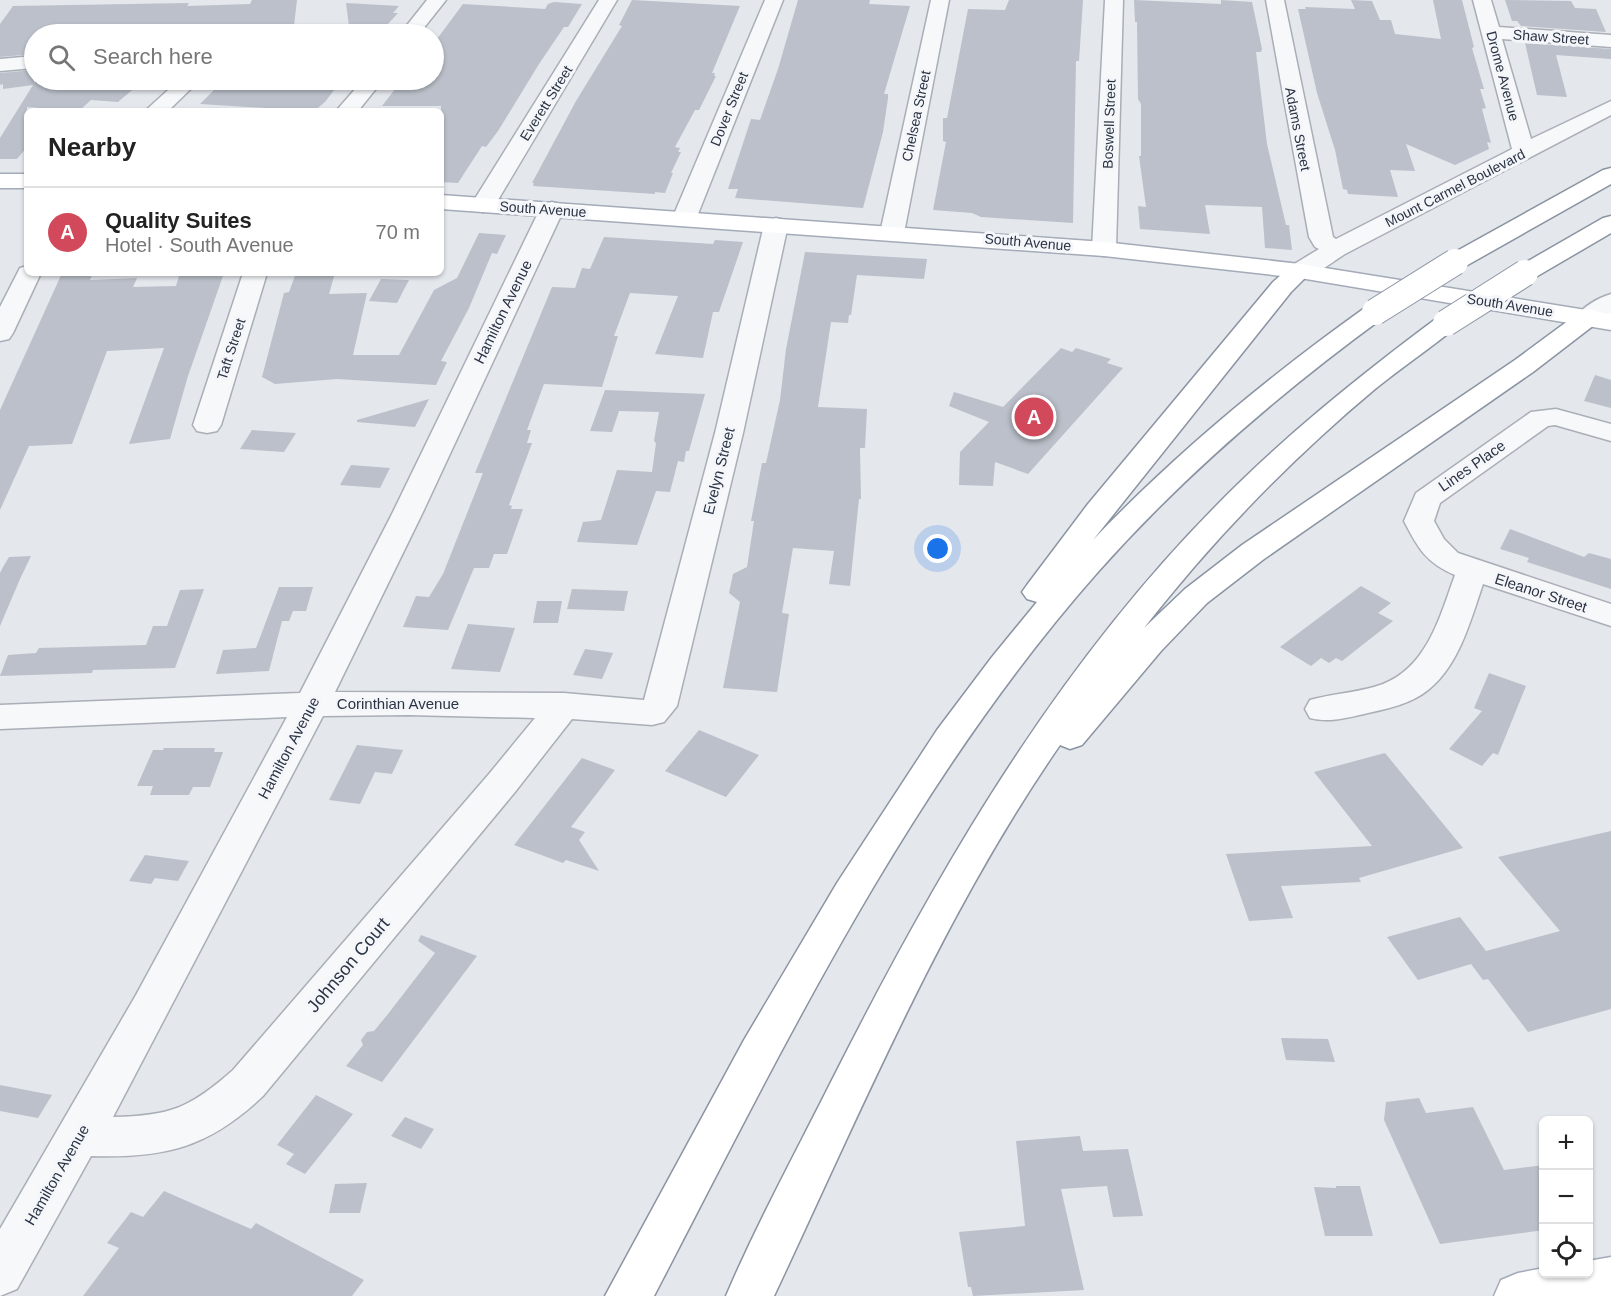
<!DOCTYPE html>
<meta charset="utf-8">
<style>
body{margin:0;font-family:Arial,sans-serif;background:#f6f6f6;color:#222}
.controls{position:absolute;right:18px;bottom:18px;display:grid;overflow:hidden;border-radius:9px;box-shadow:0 2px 4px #0004}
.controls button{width:54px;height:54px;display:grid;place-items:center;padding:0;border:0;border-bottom:2px solid #e0e0e0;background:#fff;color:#222;font:30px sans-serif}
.you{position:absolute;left:938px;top:549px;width:21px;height:21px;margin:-15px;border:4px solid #fff;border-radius:50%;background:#1a73e8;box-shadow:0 0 0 9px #1a73e833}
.badge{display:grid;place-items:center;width:39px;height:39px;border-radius:50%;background:#d1495b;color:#fff;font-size:20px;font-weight:700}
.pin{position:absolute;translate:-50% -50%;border:3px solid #fff;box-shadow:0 2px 6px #0006}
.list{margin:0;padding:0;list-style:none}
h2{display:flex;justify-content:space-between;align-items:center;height:78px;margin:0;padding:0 24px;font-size:26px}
h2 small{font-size:20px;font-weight:400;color:#767676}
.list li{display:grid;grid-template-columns:39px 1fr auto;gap:18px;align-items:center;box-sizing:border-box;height:90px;padding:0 24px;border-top:2px solid #e0e0e0}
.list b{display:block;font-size:22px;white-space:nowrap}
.list p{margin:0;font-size:20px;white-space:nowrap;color:#767676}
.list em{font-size:20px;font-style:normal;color:#767676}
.icon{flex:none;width:33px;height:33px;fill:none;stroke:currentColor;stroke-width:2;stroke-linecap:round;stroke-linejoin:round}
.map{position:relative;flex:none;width:1611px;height:1296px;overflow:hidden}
.search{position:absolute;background:#fff;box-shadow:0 2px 4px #0004;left:24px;top:24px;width:420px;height:66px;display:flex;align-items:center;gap:15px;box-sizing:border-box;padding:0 21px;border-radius:33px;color:#767676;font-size:22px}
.panel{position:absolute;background:#fff;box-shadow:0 2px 4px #0004;left:24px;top:108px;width:420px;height:168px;border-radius:9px}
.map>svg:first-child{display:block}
.building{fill:#bbc0ca}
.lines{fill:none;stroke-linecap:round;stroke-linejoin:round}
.minor-casing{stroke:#a9aeb7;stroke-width:3}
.major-casing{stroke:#a3abb8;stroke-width:3}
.highway-casing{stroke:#8b94a3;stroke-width:3}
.minor{fill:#f7f8fa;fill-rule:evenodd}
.major{fill:#fff;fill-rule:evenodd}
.highway{fill:#fff;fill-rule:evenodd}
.highway-bridge-casing{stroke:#8b94a3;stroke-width:28;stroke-linecap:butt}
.highway-bridge{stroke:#fff;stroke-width:26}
.labels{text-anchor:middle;stroke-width:6;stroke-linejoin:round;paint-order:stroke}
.far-street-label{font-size:14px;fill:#2b3445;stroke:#f4f6f9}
.street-label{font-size:15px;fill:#2b3445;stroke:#f4f6f9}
.near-street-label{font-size:18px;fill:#2b3445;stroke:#f4f6f9}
</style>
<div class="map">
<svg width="1611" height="1296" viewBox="0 0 1611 1296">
<rect width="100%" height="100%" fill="#e4e7ec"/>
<!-- building -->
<path class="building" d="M252,0H297L293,34H171V30L126,34V32L117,33V31L93,34H70L69,31L34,34V54L0,57V24L13,6L189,3L187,6L250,4Z
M632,0L740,6L712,73H715L714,76H716L699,110H695L675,147L680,148L678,152H681L671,173H673L665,193L655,192V194L533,186L534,183H532L576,101L622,26L619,25Z
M798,0H870L869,4L910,6L884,94H888V98L883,132L863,208L735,198L738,189H728L751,119L760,120L778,69Z
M1009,0H1083L1079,61H1076L1073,223L981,217L972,213L933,210L946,142L943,141V118H947L968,9L1005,10Z
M1134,0L1221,4V0L1252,2L1262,49L1261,52H1256L1267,144L1286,225H1289L1292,250L1265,248L1262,207L1205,205L1210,234L1140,229L1138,206L1146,207L1139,156H1141V104L1138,99L1137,22H1135Z
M1351,0L1372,1L1380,20H1391L1395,34L1441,39L1433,0H1462L1474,47L1472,48L1484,89H1480L1486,108L1482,109L1491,143L1487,142L1489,149L1455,165L1406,144L1415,171L1390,170L1398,197L1348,194L1347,190L1343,189L1335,150L1317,93L1298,9H1306L1305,7L1355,9Z
M1505,0L1571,1L1575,8L1596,9L1606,32L1521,26L1517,21H1512Z
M554,2L582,4L568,27H564L539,64L498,131L486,147L482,146L458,183L441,182V106H382L402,80H434V43L463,4L545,9L548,4Z
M346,3L399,6L393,13H398L379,34H350Z
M1525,43L1611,49V59L1556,55L1567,97L1537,95Z
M34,70V83L37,80H144L118,102L91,100L79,111L27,107V147L17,159H0V138L33,85L3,89V84L0,85V73Z
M313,80L341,81L325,102L314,111H263L266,108L200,104L220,84L301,90L308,82Z
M479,233L506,235L497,254L492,253L469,308L441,361L447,362L436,385L337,379L275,384L262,377L284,293L289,292L296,273H335L329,294L367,293L353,355H399L434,290L457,278Z
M604,237L713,244L715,240L743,242L719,312H713L703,358L655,354L678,296L630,293L614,336H618L602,387L544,384L527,430H531L527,443H532L509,505L512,506L511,509H523L507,554H494L489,568H474L448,630L403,627L416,596L429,597L443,574L483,473H475L552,287L575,288L582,268L590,269Z
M805,252L927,259L924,279L857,275L851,315H849L848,323L831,322L818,407L867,409L865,448H860L861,499H859L850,586L829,584L834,551L793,548L782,613L789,614L777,692L723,688L740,602L729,593L733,574L747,567L754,521H751L762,463H766L780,400L786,349Z
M62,273H93L90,280L137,278L133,287L176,286L179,276L185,275L186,273H224L188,376L170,439L129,444L164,348L107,351L72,444L29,446L0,510V410Z
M381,279L409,280L397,303L369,301Z
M1061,348L1072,352L1076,348L1111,359L1107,363L1123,368L1028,474L995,462L993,486L959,485L960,452L989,422L949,406L954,392L1003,407Z
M1595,375L1611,380V408L1584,401Z
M605,390L705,394L689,451H686L684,462L678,461L670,492L656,491L637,545L577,542L583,522L601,520L617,470L652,472L656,443L654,441L659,412L619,411L612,432L590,431Z
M429,399L415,427L357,422V420Z
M252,430L296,433L284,452L240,449Z
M351,465L390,468L380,488L340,485Z
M1510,529L1584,557L1589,553L1611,559V589L1527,562L1529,558L1500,549Z
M31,556L20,579L0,626V573L3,567L9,557Z
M1361,586L1391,603L1378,613L1393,621L1342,661L1336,658L1329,663L1321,658L1311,666L1280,647Z
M279,587H313L306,611H293L289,621H282L269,671L216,674L223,650L256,648Z
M204,589L175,668L93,670L92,673L0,676L8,655L36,653L39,648L146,645L153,626H167L180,590Z
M572,589L628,591L624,611L567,609Z
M537,601H562L558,623H533Z
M468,624L515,628L500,672L451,669Z
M585,649L613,653L602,679L573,675Z
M1489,673L1526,686L1498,755L1493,753L1482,766L1449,749L1482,711L1474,708Z
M699,730L759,755L726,797L665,771Z
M357,745L403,750L392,774L375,772L360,804L329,800Z
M164,748H215L214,752H223L210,787H193L189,795H150L153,786H137L153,750H163Z
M1385,753L1463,848L1359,878L1361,882L1281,886L1293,918L1249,921L1226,854L1372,846L1314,772Z
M582,758L615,770L571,827L585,832L579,840L599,871L566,860L563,863L514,845Z
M1611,831V1009L1528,1032L1488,979L1483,980L1471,964L1418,980L1387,937L1460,917L1486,951L1560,931L1498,857Z
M145,855L189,861L178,881L155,878L151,884L129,881Z
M421,935L477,956L382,1082L346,1066L363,1045L361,1040L367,1032L374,1031L388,1014L435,953L418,941Z
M1281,1038L1328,1039L1335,1062L1286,1060Z
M0,1085L52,1095L38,1118L0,1111Z
M316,1095L353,1114L305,1174L286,1164L294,1154L277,1145Z
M1419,1098L1426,1113L1473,1107L1504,1170L1544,1165V1230L1440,1244L1384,1120L1386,1102Z
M405,1117L434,1129L421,1149L391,1136Z
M1080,1136L1083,1151L1128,1149L1143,1216L1113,1217L1107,1186L1061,1189L1084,1290L973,1296L971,1287H968L959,1232L1025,1226L1016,1141Z
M367,1183L360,1213H329L335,1184Z
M1336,1186H1360L1373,1236H1325L1314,1187L1336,1188Z
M164,1191L251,1229L256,1223L364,1280L352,1296H83L119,1248L107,1243L131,1212L143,1217Z"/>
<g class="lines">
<defs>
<path id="minor" d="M427,0H446L419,34H400Z
M599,0H617L495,205L491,210L483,212L475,210L471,205Z
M765,0H783L696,219L692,224L684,226L676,224L672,219Z
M931,0H949L904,233L900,238L892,240L884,238L880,233Z
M1105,0H1123L1116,249L1113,254L1104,256L1095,254L1092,249Z
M1266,0H1284L1333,237L1336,239L1512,149L1473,0H1491L1499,27L1611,35V47L1502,39L1531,139L1611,101V115L1345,254C1329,264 1311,281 1291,276L1288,271L1291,266L1319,249L1315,247L1309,237Z
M34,56V68L0,71V59Z
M179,80H200L168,111H145Z
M363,80H383L358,111H336Z
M552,202L560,204L564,209L422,514L335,692L564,693L644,700L715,433L764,225L768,220L776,218L784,220L788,225L743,433L677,706L664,722L652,725L572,719L515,792L263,1096C208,1148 165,1158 91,1156L17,1289L0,1296V1229L136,995L287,717L0,729V705L300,693L392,514L540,209L544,204ZM408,715L535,718L489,774L233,1070C190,1108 170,1116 113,1117L323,716Z
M27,266V273H41L13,333L9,339L0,341V307L20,268Z
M243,273H267L221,425L217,431L207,433L197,431L193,425Z
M1611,294V314C1600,321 1593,326 1580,322L1576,317C1584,306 1598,298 1611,294Z
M1556,409L1611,424V441L1555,425L1548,426L1440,503L1434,521L1444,539L1458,553L1611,604V626L1483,584C1471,619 1459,666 1428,690C1411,704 1386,709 1364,714C1346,718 1328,723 1310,718L1305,709L1310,700C1331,694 1353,693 1374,687C1426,673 1439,619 1455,575C1426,563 1418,548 1404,521L1416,493L1531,412Z"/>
<path id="major" d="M0,174H27V188H0Z
M441,195L1104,242L1300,264L1611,314V330L1300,278L1104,256L441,209Z
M1611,1257V1296H1494L1501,1280L1518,1273L1544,1268V1274H1588V1261Z"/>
<path id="highway" d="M1611,168V184L1464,267L1455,269L1446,267L1443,262L1446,257L1603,170Z
M1611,216V233L1534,278L1525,280L1516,278L1513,273L1516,268L1603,218Z
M1300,264L1309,266L1312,271L1291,292L1093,540C1176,453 1268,377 1366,307L1375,304L1384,307L1388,312L1384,317C1280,393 1183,476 1097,573C909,786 784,1046 654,1296H605L744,1040L837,883L937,730L992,657L1037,602L1027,599L1022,592L1027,585L1088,504L1273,282L1291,266Z
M1589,309L1598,312L1602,317L1598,322L1533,372L1264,559L1207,603L1161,651L1082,745L1070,749L1060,745C943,914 861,1111 774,1296H726C757,1223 796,1152 832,1080C935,876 1051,674 1213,509C1282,438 1358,377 1437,318L1446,315L1455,318L1459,323L1455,328C1429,349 1401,368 1375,389C1290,460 1212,541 1144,628L1185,589L1242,545L1515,360L1580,312Z"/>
</defs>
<!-- minor casing -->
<use href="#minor" class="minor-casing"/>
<!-- major casing -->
<use href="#major" class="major-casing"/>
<!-- highway casing -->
<use href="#highway" class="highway-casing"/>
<!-- minor -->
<use href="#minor" class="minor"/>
<!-- major -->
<use href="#major" class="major"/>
<!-- highway -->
<use href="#highway" class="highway"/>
<defs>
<path id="highway-bridge" d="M1375,312L1455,262
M1446,323L1525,273"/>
</defs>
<!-- highway-bridge casing -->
<use href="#highway-bridge" class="highway-bridge-casing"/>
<!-- highway-bridge -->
<use href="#highway-bridge" class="highway-bridge"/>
</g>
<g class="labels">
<!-- far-street labels -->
<g class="far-street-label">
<text transform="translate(1551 37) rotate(4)" y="5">Shaw Street</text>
<text transform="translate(1503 76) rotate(75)" y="5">Drome Avenue</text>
<text transform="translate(546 103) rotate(-58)" y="5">Everett Street</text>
<text transform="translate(729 109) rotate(-68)" y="5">Dover Street</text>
<text transform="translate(916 116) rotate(-78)" y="5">Chelsea Street</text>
<text transform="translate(1109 124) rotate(-88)" y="5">Boswell Street</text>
<text transform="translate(1298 129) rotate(79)" y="5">Adams Street</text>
<text transform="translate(1455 188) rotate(-27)" y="5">Mount Carmel Boulevard</text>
<text transform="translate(543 209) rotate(4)" y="5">South Avenue</text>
<text transform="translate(1028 242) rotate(5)" y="5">South Avenue</text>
<text transform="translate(1510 305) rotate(9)" y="5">South Avenue</text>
<text transform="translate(231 349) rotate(-72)" y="5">Taft Street</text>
</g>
<!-- street labels -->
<g class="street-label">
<text transform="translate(503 312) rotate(-64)" y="5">Hamilton Avenue</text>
<text transform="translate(1472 466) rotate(-35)" y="5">Lines Place</text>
<text transform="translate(719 471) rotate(-76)" y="5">Evelyn Street</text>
<text transform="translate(1541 593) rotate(18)" y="5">Eleanor Street</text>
<text x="398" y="709">Corinthian Avenue</text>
<text transform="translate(289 748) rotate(-62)" y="5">Hamilton Avenue</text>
<text transform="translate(57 1175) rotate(-60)" y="5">Hamilton Avenue</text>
</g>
<!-- near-street labels -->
<g class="near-street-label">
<text transform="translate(348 965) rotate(-50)" y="6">Johnson Court</text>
</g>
</g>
</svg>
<div class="controls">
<button>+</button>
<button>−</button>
<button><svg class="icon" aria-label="locate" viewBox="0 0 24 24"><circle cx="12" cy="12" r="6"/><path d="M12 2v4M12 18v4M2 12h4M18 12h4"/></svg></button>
</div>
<div class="you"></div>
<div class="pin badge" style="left:1034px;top:417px">A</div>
<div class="search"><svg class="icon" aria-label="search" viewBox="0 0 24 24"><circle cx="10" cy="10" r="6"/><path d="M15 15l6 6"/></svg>Search here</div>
<section class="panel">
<h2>Nearby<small></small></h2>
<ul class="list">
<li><span class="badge">A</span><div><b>Quality Suites</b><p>Hotel · South Avenue</p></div><em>70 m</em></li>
</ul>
</section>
</div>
